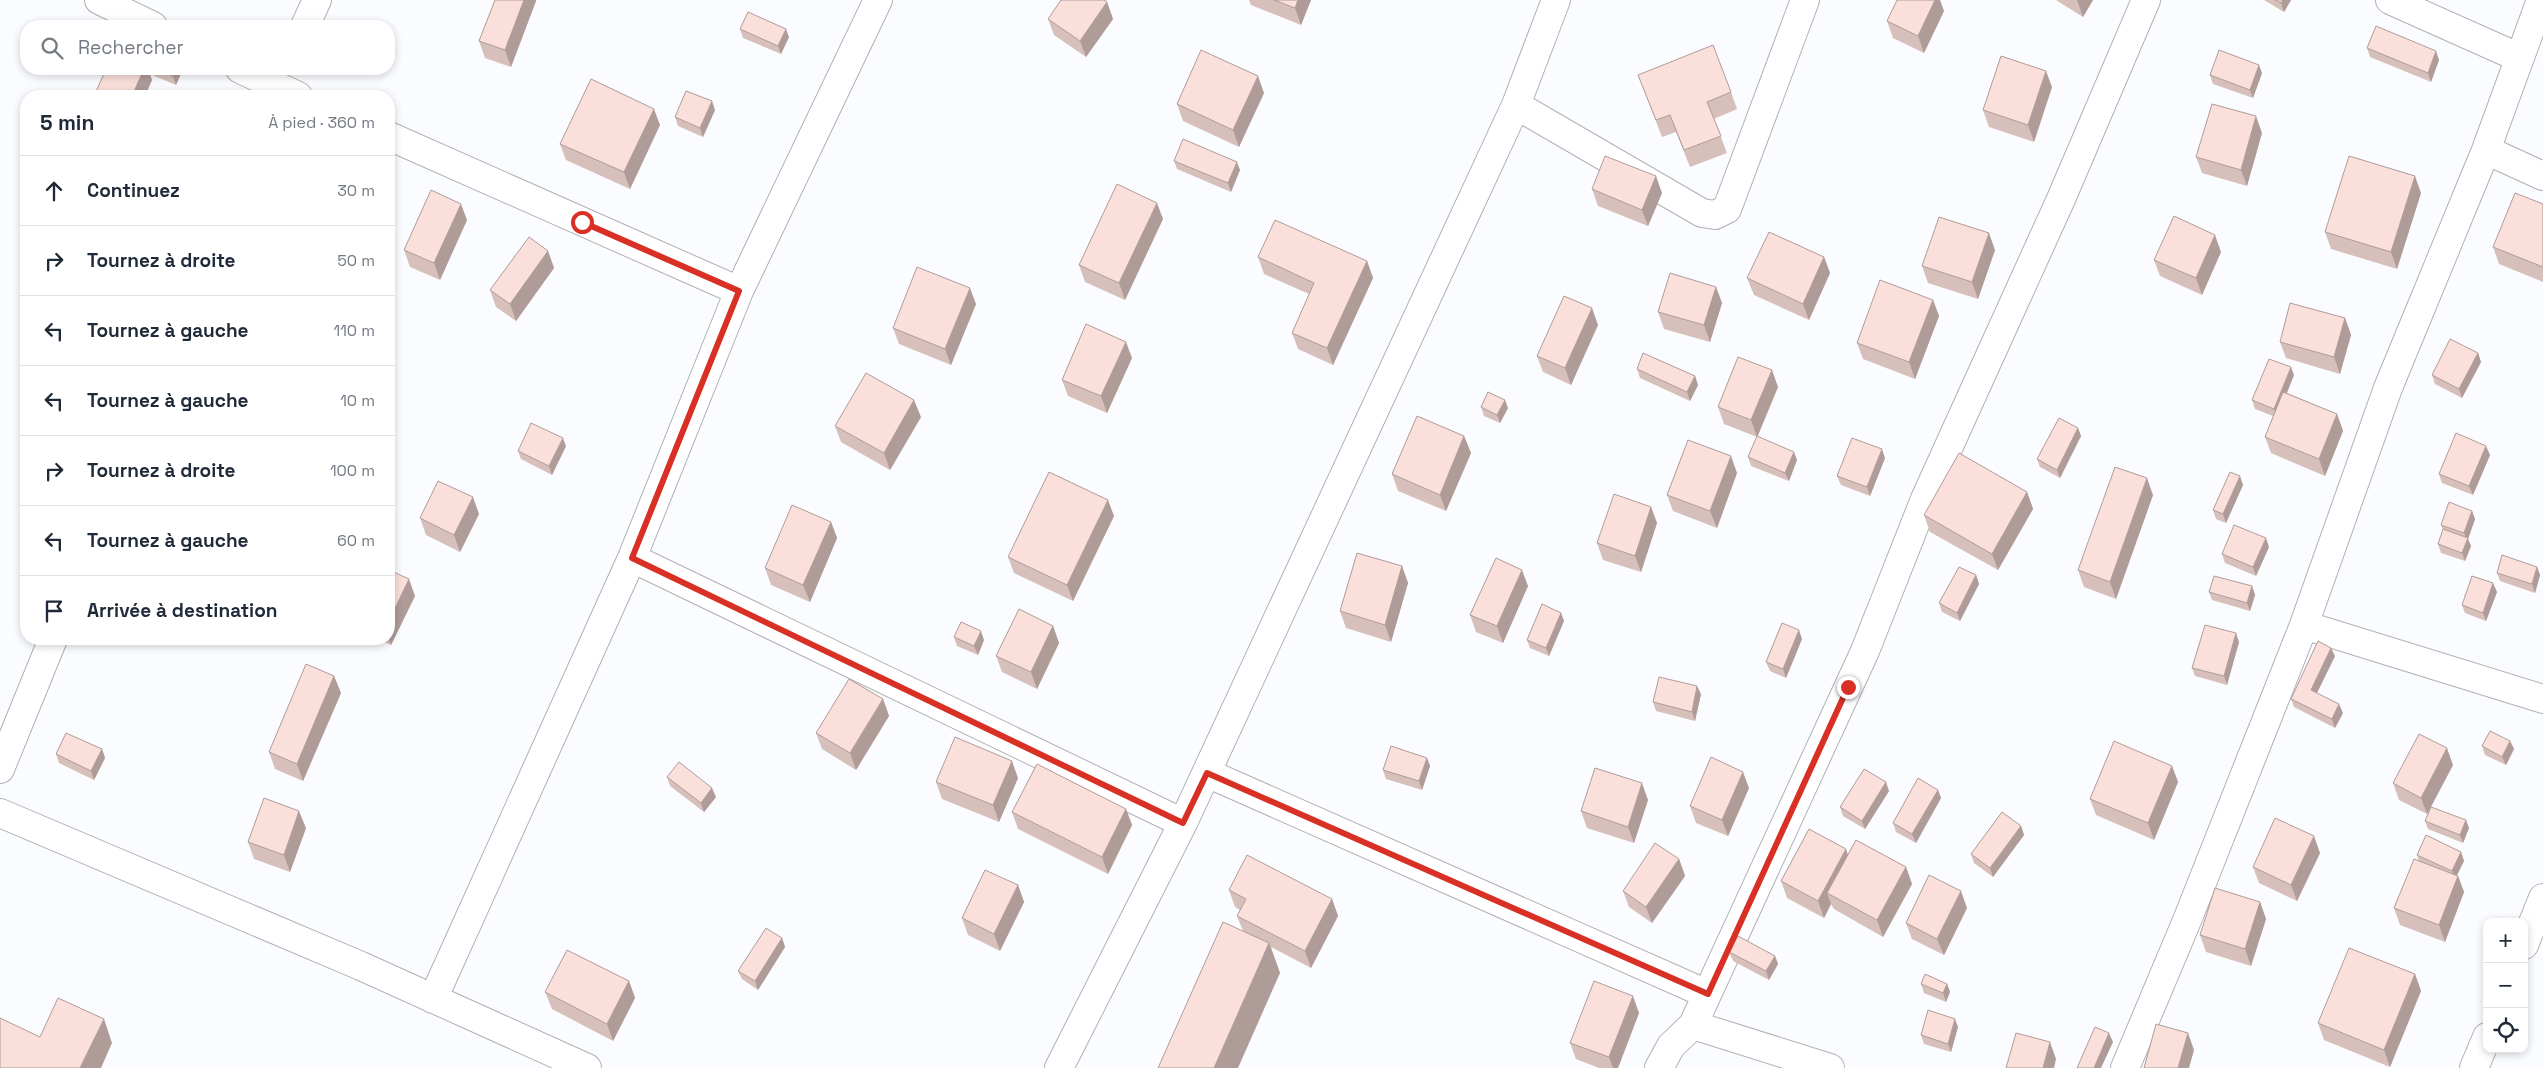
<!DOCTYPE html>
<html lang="fr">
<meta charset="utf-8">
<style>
body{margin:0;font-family:"Space Grotesk",sans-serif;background:#f2f2f3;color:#1f2937}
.controls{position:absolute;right:15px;bottom:15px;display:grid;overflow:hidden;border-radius:10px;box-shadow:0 2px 8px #0003}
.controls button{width:45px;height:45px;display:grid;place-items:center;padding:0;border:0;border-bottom:1px solid #e0e1e3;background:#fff;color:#1f2937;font:25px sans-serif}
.stop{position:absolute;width:15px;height:15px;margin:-11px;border:4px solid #d93025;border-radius:50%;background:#fff}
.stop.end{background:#d93025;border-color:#fff;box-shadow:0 1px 5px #0008}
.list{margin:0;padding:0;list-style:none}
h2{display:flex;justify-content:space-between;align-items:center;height:65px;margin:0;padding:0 20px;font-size:21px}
h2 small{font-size:16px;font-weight:400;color:#747a83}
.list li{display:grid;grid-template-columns:32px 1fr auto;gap:15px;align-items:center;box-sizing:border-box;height:70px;padding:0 20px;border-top:1px solid #e0e1e3}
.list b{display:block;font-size:19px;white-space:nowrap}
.list em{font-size:16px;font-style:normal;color:#747a83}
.icon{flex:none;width:28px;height:28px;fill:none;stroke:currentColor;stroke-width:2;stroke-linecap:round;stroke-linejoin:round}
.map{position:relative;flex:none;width:2543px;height:1068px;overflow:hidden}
.search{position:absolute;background:#fff;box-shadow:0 2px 8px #0003;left:20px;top:20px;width:375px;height:55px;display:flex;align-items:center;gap:12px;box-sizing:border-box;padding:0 18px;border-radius:20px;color:#747a83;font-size:19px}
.panel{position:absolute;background:#fff;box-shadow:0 2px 8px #0003;left:20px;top:90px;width:375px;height:555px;border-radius:20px}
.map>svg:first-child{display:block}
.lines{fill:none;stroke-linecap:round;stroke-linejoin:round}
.minor-casing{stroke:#b0b1b4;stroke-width:30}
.minor{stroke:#fff;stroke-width:28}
.wall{fill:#d7c0bb}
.shaded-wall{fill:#af9c99}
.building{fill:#fadfda;stroke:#af9c99}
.route{stroke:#d93025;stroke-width:6}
</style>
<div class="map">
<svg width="2543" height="1068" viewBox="0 0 2543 1068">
<rect width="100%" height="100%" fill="#fafcff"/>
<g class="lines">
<defs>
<path id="minor" d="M99,0L153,26
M2390,0L2520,58
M305,26L317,0
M240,69L298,96
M1516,105L1702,213L1715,215L1727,209L1805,0
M389,136L739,291
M2486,150L2543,176
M632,558L1183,823
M2304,625L2543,699
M0,769L53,639
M1207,773L1707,994
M0,813L361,966L587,1068
M2524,945L2543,898
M433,999L632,558L739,291L878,0
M1059,1068L1183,823L1516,105L1556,0
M1659,1068L1671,1046L1693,1025
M1830,1068L1693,1025L1865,651L1925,499L2061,199L2146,0
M2125,1068L2188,918L2304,625L2388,388L2486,150L2541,0
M2474,1068L2487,1037"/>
</defs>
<!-- minor casing -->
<use href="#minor" class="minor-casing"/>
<!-- minor -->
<use href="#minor" class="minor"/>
</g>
<!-- wall -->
<path class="wall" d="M495,0H536V1L511,67L485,58L479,41Z
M1249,0H1311L1301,25L1251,5Z
M2056,0H2093L2083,17Z
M2264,0H2291L2284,12Z
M1107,2L1113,19L1086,57L1054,35L1048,19Z
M1944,11L1924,53L1893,38L1887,21Z
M740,29L789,37L781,54L743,38Z
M2367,48L2439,60L2431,82L2370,57Z
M106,69H183L176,85L150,74L152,80L145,96H94Z
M2262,73L2253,98L2213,84L2210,75Z
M1638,75L1731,92L1737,109L1714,119L1727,153L1690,167L1676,132L1662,137Z
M2052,87L2034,142L1989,127L1983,110Z
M1264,93L1239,147L1183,121L1177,104Z
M715,110L703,137L678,126L675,117Z
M660,125L630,189L566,160L560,144Z
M2262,133L2247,186L2202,173L2196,157Z
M1174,161L1240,170L1231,192L1177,169Z
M1592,189L1662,193L1648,226L1598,206Z
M2421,193L2397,269L2331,249L2325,232Z
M2543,204V282L2499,264L2493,247Z
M1163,219L1125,300L1085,282L1079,265Z
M467,220L440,280L410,267L404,250Z
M1995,250L1978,299L1928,283L1922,266Z
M548,251L554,268L516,321L496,307L490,290Z
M2221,252L2202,295L2160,276L2154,260Z
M1258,257L1367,261L1373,278L1333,365L1298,349L1292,333L1309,294L1264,274Z
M1824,257L1830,273L1809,320L1754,295L1747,278Z
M1716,287L1722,303L1710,342L1664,329L1658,312Z
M1933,300L1939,316L1915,379L1863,359L1857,343Z
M976,304L951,365L899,344L893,328Z
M2345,318L2351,335L2340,374L2286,358L2280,342Z
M1598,325L1571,385L1543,372L1537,356Z
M2478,353L2481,362L2462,398L2435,384L2432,375Z
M1132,358L1107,413L1068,396L1062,380Z
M1637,369L1695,376L1698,385L1690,401L1640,378Z
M2294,375L2287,393L2337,414L2343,431L2325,476L2271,453L2265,437L2273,416L2255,409L2252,400Z
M1778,387L1758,436L1797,460L1789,481L1751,466L1748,457L1757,437L1724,424L1718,407Z
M1481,407L1508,408L1500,423L1484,416Z
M921,417L890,470L841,442L835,426Z
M2078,428L2081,436L2060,478L2040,467L2037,459Z
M1464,436L1471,453L1446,511L1398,491L1392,474Z
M566,446L552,475L521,459L518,451Z
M2490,455L2473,495L2442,483L2439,474Z
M1885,458L1870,496L1841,485L1837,476Z
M1737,473L1717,528L1673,511L1667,495Z
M2243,485L2226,523L2216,519L2213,510Z
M2027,492L2033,509L1998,570L1930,532L1924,515Z
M2153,495L2116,599L2084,587L2078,570Z
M1651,507L1657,523L1641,572L1603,560L1597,543Z
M2472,511L2475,519L2468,539L2471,546L2465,561L2441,553L2438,544L2443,530L2441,525Z
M479,514L460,552L426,535L420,518Z
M1114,516L1073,601L1014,573L1008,557Z
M831,522L837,538L810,602L771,585L765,568Z
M2269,547L2256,576L2225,563L2222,554Z
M1402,566L1408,583L1391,642L1346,628L1340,611Z
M2537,567L2540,575L2535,593L2500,581L2497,573Z
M389,570L415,596L391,645L377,639H389Z
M1976,575L1979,584L1960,621L1942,612L1939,603Z
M1528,586L1503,643L1476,632L1470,615Z
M2252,586L2255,595L2250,611L2212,600L2209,592Z
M2497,592L2486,621L2465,613L2462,605Z
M1561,613L1564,621L1549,656L1530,648L1527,640Z
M1053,626L1059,643L1037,689L1002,672L996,656Z
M954,637L984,640L978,655L957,646Z
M1802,639L1786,678L1770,671L1766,662Z
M2239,642L2227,685L2195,676L2192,668Z
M2335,656L2317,693L2343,713L2335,728L2294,707L2291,699Z
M334,676L341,693L303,781L275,769L269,752Z
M1701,694L1695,721L1656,711L1653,702Z
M883,699L889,716L856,770L822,749L816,733Z
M2510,741L2514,749L2506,765L2485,755L2482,746Z
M102,749L105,758L94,780L59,763L56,754Z
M1427,758L1430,766L1422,790L1386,779L1383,770Z
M2453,765L2431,807L2469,828L2463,843L2428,829L2425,821L2429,810L2427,814L2399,800L2393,783Z
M2172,766L2178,782L2154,840L2096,815L2090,799Z
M667,777L716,797L704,812L670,786Z
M1018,778L999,822L942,799L936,782Z
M1749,788L1728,836L1696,823L1690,806Z
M1938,790L1941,798L1916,843L1896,832L1893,823Z
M1889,791L1865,829L1843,816L1840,807Z
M1648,800L1634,843L1587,828L1581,811Z
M1126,809L1132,825L1108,874L1018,829L1012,812Z
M2021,826L2024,835L1993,877L1974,863L1971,854Z
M306,828L290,872L254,859L248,842Z
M2461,852L2464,861L2457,875L2458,876L2464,892L2445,942L2400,925L2394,908L2419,861L2417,855Z
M2320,853L2297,901L2259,883L2253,867Z
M1848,855L1906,867L1912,884L1883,937L1834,909L1831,904L1824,918L1787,898L1781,881Z
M1679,859L1685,876L1652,923L1629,907L1623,891Z
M1018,885L1024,902L1000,951L968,935L962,918Z
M1229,890L1332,899L1338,916L1311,968L1271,947L1280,973L1243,931L1237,916L1240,910L1235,907Z
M2260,902L2266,919L2251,966L2206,952L2200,935Z
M1967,908L1944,955L1912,939L1906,923Z
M782,938L785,947L758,990L742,979L738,971Z
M1729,952L1775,956L1778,964L1769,980L1733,961Z
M2415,974L2421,991L2390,1067L2324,1040L2318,1023Z
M629,981L635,998L613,1041L552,1009L545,992Z
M1921,984H1947L1950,992L1946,1002L1924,993Z
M1639,1013L1618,1068H1599L1576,1059L1570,1043Z
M1958,1027L1951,1052L1924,1044L1921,1035Z"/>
<!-- shaded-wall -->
<path class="shaded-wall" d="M524,0H536V1L511,67L505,50Z
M1298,0H1311L1301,25L1295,8Z
M1935,0H1940L1944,11L1924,53L1918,36Z
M2077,0H2093L2083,17Z
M2283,0H2291L2284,12L2281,3Z
M1107,2L1113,19L1086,57L1080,41Z
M786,29L789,37L781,54L778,46Z
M2436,51L2439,60L2431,82L2428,73Z
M2259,65L2262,73L2253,98L2250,90Z
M144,69H148L152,80L145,96H132Z
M176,69H183L176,85L173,76Z
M2046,71L2052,87L2034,142L2028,125Z
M1258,76L1264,93L1239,147L1233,130Z
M712,101L715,110L703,137L700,128Z
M654,109L660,125L630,189L624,172Z
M2256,116L2262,133L2247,186L2241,170Z
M1237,162L1240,170L1231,192L1228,183Z
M1656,176L1662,193L1648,226L1642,210Z
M2415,176L2421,193L2397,269L2391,252Z
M1157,203L1163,219L1125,300L1119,283Z
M461,204L467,220L440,280L434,263Z
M1989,233L1995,250L1978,299L1972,282Z
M2215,235L2221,252L2202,295L2196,278Z
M548,251L554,268L516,321L510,304Z
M1824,257L1830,273L1809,320L1803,304Z
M1367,261L1373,278L1333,365L1327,348Z
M1716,287L1722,303L1710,342L1704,325Z
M970,288L976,304L951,365L945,349Z
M1933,300L1939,316L1915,379L1909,362Z
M1592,308L1598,325L1571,385L1565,368Z
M2345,318L2351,335L2340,374L2334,357Z
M1126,342L1132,358L1107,413L1101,396Z
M2478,353L2481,362L2462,398L2459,389Z
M2291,367L2294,375L2277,417L2274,409Z
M1772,370L1778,387L1757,437L1751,420Z
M1695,376L1698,385L1690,401L1687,392Z
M914,400L921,417L890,470L884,453Z
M1505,400L1508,408L1500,423L1497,415Z
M2337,414L2343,431L2325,476L2319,459Z
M2078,428L2081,436L2060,478L2057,470Z
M1464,436L1471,453L1446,511L1440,495Z
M563,438L566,446L552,475L549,466Z
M2486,446L2490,455L2473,495L2469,486Z
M1882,449L1885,458L1870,496L1867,487Z
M1794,452L1797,460L1789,481L1785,473Z
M1731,456L1737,473L1717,528L1710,511Z
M2240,476L2243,485L2226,523L2223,514Z
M2147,478L2153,495L2116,599L2110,582Z
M2027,492L2033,509L1998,570L1992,554Z
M473,497L479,514L460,552L454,535Z
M1108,500L1114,516L1073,601L1067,585Z
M1651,507L1657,523L1641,572L1635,556Z
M2472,511L2475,519L2468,539L2471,546L2465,561L2462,553L2467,540L2464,533Z
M831,522L837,538L810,602L803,585Z
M2266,538L2269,547L2256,576L2253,567Z
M1402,566L1408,583L1391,642L1385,625Z
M2537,567L2540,575L2535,593L2532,584Z
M1522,570L1528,586L1503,643L1497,626Z
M1976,575L1979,584L1960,621L1957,613Z
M409,579L415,596L391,645L389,639V621Z
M2493,583L2497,592L2486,621L2483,613Z
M2252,586L2255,595L2250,611L2247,603Z
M1561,613L1564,621L1549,656L1546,648Z
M1053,626L1059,643L1037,689L1031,672Z
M1799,630L1802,639L1786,678L1783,669Z
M981,631L984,640L978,655L974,646Z
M2236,633L2239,642L2227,685L2224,676Z
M2331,648L2335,656L2314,699L2311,690Z
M334,676L341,693L303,781L297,764Z
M1697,686L1701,694L1695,721L1692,712Z
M883,699L889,716L856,770L850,753Z
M2339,704L2343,713L2335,728L2332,719Z
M2510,741L2514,749L2506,765L2502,757Z
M2447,748L2453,765L2427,814L2421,798Z
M102,749L105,758L94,780L91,771Z
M1427,758L1430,766L1422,790L1419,781Z
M1012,761L1018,778L999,822L993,805Z
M2172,766L2178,782L2154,840L2148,823Z
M1743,772L1749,788L1728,836L1722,820Z
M1886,782L1889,791L1865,829L1862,821Z
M1642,783L1648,800L1634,843L1628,827Z
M712,788L716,797L704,812L701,803Z
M1938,790L1941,798L1916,843L1912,834Z
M1126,809L1132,825L1108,874L1102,857Z
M299,811L306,828L290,872L284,855Z
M2466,820L2469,828L2463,843L2460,835Z
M2021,826L2024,835L1993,877L1990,868Z
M2314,836L2320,853L2297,901L2291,885Z
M1846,849L1852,866L1827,893L1831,904L1824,918L1818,901Z
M2461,852L2464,861L2455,879L2452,871Z
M1679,859L1685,876L1652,923L1646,907Z
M1906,867L1912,884L1883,937L1877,920Z
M2458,876L2464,892L2445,942L2439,925Z
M1018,885L1024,902L1000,951L994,934Z
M1961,891L1967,908L1944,955L1937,939Z
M1332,899L1338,916L1311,968L1305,951Z
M2260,902L2266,919L2251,966L2245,949Z
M782,938L785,947L758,990L755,981Z
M1269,943L1280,973L1238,1068H1214Z
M1775,956L1778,964L1769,980L1766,971Z
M2415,974L2421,991L2390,1067L2384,1050Z
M629,981L635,998L613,1041L607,1024Z
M1947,984L1950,992L1946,1002L1943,993Z
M1633,996L1639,1013L1618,1068H1613L1609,1057Z
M104,1019L112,1043L101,1068H80Z
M1955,1019L1958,1027L1951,1052L1948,1044Z
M2109,1033L2113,1042L2101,1068H2094Z
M2188,1033L2194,1050L2189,1068H2178Z
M2050,1042L2056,1059L2054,1068H2043Z"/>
<!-- building -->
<path class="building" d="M495,0H524L505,50L479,41Z
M1061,0H1104L1107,2L1080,41L1048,19Z
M1274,0H1298L1295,8Z
M1897,0H1935L1918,36L1887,21Z
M2275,0H2283L2281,3Z
M748,12L786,29L778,46L740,29Z
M2376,26L2436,51L2428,73L2367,48Z
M1713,45L1731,92L1707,102L1721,136L1684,150L1670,115L1656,120L1638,75Z
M1201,50L1258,76L1233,130L1177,104Z
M2219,50L2259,65L2250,90L2210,75Z
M2001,56L2046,71L2028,125L1983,110Z
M106,69H144L132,96H94Z
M155,69H176L173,76Z
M591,79L654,109L624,172L560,144Z
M686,91L712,101L700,128L675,117Z
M2212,104L2256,116L2241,170L2196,157Z
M1183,139L1237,162L1228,183L1174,161Z
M1605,156L1656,176L1642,210L1592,189Z
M2349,156L2415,176L2391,252L2325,232Z
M1117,184L1157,203L1119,283L1079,265Z
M431,190L461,204L434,263L404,250Z
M2515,193L2543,204V267L2493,247Z
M2174,216L2215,235L2196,278L2154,260Z
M1939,217L1989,233L1972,282L1922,266Z
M1275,220L1367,261L1327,348L1292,333L1314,283L1258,257Z
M1769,232L1824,257L1803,304L1747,278Z
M529,237L548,251L510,304L490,290Z
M917,267L970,288L945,349L893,328Z
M1670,273L1716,287L1704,325L1658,312Z
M1880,280L1933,300L1909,362L1857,343Z
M1564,296L1592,308L1565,368L1537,356Z
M2290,303L2345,318L2334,357L2280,342Z
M1086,324L1126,342L1101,396L1062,380Z
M2450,339L2478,353L2459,389L2432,375Z
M1643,353L1695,376L1687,392L1637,369Z
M1738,357L1772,370L1751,420L1718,407Z
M2269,359L2291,367L2274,409L2252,400Z
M866,373L914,400L884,453L835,426Z
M1488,392L1505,400L1497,415L1481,407Z
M2283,392L2337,414L2319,459L2265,437Z
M1417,416L1464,436L1440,495L1392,474Z
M2059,418L2078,428L2057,470L2037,459Z
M531,423L563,438L549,466L518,451Z
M2456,433L2486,446L2469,486L2439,474Z
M1757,436L1794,452L1785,473L1748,457Z
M1852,438L1882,449L1867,487L1837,476Z
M1688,440L1731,456L1710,511L1667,495Z
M1959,453L2027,492L1992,554L1924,515Z
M2115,467L2147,478L2110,582L2078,570Z
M1049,472L1108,500L1067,585L1008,557Z
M2230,472L2240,476L2223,514L2213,510Z
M438,481L473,497L454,535L420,518Z
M1614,494L1651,507L1635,556L1597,543Z
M2449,502L2472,511L2464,533L2441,525Z
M792,505L831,522L803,585L765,568Z
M2234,525L2266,538L2253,567L2222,554Z
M2443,529L2468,538L2462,553L2438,544Z
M1357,553L1402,566L1385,625L1340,611Z
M2502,555L2537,567L2532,584L2497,573Z
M1496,558L1522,570L1497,626L1470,615Z
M1959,567L1976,575L1957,613L1939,603Z
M389,570L409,579L389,621Z
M2214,576L2252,586L2247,603L2209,592Z
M2472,576L2493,583L2483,613L2462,605Z
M1542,604L1561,613L1546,648L1527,640Z
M1019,609L1053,626L1031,672L996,656Z
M961,622L981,631L974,646L954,637Z
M1782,623L1799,630L1783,669L1766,662Z
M2205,625L2236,633L2224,676L2192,668Z
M2318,641L2331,648L2311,690L2339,704L2332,719L2291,699Z
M306,664L334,676L297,764L269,752Z
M1659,677L1697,686L1692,712L1653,702Z
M849,679L883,699L850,753L816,733Z
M2490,731L2510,741L2502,757L2482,746Z
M66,733L102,749L91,771L56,754Z
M2419,734L2447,748L2421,798L2393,783Z
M955,737L1012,761L993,805L936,782Z
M2114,741L2172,766L2148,823L2090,799Z
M1391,746L1427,758L1419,781L1383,770Z
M1711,757L1743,772L1722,820L1690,806Z
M679,762L712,788L701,803L667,777Z
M1037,764L1126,809L1102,857L1012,812Z
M1595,768L1642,783L1628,827L1581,811Z
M1864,769L1886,782L1862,821L1840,807Z
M1918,778L1938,790L1912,834L1893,823Z
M264,798L299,811L284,855L248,842Z
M2431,807L2466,820L2460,835L2425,821Z
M2002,812L2021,826L1990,868L1971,854Z
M2275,818L2314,836L2291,885L2253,867Z
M1809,829L1846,849L1818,901L1781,881Z
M2426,835L2461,852L2452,871L2417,855Z
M1856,840L1906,867L1877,920L1827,893Z
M1655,843L1679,859L1646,907L1623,891Z
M1247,855L1332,899L1305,951L1237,916L1246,899L1229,890Z
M2414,859L2458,876L2439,925L2394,908Z
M985,870L1018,885L994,934L962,918Z
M1929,875L1961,891L1937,939L1906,923Z
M2215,888L2260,902L2245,949L2200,935Z
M1223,922L1269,943L1214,1068H1158Z
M766,928L782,938L755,981L738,971Z
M1738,936L1775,956L1766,971L1729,952Z
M2349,948L2415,974L2384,1050L2318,1023Z
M567,950L629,981L607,1024L545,992Z
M1925,974L1947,984L1943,993L1921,984Z
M1594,981L1633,996L1609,1057L1570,1043Z
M58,998L104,1019L80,1068H0V1018L40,1037Z
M1928,1010L1955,1019L1948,1044L1921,1035Z
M2156,1024L2188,1033L2178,1068H2144Z
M2095,1027L2109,1033L2094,1068H2077Z
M2016,1033L2050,1042L2043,1068H2006Z"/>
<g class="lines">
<!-- route -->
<path class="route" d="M582,222L739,291L632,558L1183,823L1207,773L1708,994L1848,687"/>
</g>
</svg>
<div class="controls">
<button>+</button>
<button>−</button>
<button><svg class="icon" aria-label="locate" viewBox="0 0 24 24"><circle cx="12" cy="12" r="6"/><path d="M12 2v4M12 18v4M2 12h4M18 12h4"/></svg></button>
</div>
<div class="stop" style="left:582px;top:222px"></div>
<div class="stop end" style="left:1848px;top:687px"></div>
<div class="search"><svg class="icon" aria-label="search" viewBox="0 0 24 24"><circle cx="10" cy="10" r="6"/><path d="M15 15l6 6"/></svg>Rechercher</div>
<section class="panel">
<h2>5 min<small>À pied · 360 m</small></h2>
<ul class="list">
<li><svg class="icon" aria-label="ahead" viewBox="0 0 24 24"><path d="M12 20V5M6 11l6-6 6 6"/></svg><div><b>Continuez</b></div><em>30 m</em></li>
<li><svg class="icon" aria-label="right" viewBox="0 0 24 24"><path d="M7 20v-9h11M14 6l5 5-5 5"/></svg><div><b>Tournez à droite</b></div><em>50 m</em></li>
<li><svg class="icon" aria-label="left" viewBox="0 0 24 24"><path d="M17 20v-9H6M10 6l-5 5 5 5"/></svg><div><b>Tournez à gauche</b></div><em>110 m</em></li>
<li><svg class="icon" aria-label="left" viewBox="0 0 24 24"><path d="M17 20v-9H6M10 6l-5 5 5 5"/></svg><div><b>Tournez à gauche</b></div><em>10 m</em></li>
<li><svg class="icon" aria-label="right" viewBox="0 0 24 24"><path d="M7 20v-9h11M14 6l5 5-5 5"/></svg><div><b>Tournez à droite</b></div><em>100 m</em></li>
<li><svg class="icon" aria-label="left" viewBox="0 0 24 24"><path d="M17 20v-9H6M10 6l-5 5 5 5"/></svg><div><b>Tournez à gauche</b></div><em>60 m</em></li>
<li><svg class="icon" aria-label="arrive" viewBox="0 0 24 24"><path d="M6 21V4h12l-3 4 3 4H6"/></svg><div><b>Arrivée à destination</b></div></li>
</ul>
</section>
</div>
